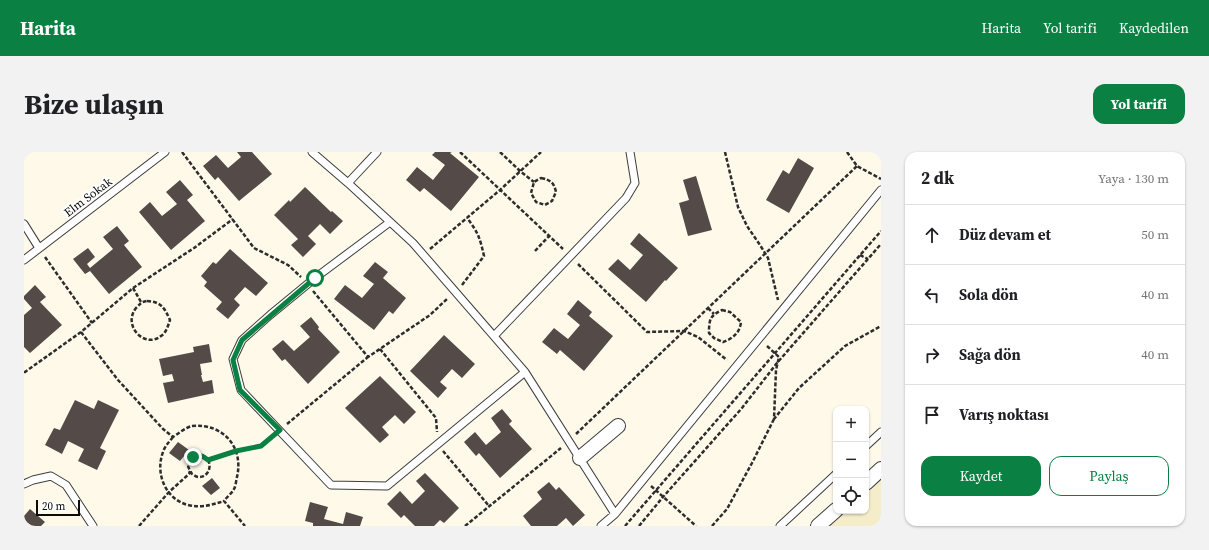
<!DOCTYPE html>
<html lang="tr">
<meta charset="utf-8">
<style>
body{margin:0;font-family:"Source Serif 4",serif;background:#f2f2f2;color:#202124}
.controls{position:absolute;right:12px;bottom:12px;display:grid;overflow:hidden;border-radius:8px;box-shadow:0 1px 3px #0004}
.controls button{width:36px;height:36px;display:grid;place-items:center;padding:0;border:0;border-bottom:1px solid #e0e0e0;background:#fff;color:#202124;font:20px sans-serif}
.scale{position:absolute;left:12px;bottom:10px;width:44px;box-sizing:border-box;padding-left:4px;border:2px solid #0b0b0b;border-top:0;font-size:11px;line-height:14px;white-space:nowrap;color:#0b0b0b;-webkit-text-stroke:3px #fff;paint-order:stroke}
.stop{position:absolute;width:12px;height:12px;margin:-9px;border:3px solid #0b8043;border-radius:50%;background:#fff}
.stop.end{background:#0b8043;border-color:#fff;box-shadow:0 1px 4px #0008}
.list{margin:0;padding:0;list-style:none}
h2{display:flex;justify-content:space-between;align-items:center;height:52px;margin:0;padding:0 16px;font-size:17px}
h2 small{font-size:13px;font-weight:400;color:#757577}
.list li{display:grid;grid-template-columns:26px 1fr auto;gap:12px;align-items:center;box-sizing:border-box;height:60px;padding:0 16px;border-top:1px solid #e0e0e0}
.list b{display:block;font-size:15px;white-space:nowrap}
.list em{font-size:13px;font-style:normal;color:#757577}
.actions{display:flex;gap:8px;padding:12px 16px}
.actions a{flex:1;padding:9px 0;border:1px solid #0b8043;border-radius:12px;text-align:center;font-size:14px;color:#0b8043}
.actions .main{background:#0b8043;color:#fff}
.icon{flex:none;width:22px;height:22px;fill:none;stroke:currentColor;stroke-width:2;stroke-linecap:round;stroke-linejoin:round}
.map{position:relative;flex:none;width:857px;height:374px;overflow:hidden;border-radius:12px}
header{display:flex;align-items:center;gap:24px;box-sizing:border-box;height:56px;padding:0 20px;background:#0b8043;color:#fff}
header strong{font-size:19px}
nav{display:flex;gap:22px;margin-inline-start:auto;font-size:14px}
.intro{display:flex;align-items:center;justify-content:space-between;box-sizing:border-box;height:96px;padding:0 24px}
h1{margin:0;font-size:28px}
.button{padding:10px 18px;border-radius:12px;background:#0b8043;color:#fff;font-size:14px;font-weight:700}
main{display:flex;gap:24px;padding:0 24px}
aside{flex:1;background:#fff;border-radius:12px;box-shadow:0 1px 3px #0004}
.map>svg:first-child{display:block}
.farmland{fill:#f5edca}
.building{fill:#544b48}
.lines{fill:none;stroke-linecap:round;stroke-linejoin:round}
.service-casing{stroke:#3e3e3e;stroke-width:9}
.minor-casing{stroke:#3e3e3e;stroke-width:16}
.path{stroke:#2d2d2d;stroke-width:2.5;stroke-dasharray:4 2;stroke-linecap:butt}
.service{stroke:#fff;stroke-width:7}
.minor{stroke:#fff;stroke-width:14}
.route{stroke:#0b8043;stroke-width:5}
.labels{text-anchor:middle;stroke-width:4;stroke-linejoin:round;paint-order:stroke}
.street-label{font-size:12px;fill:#0b0b0b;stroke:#fff}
</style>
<header>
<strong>Harita</strong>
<nav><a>Harita</a><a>Yol tarifi</a><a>Kaydedilen</a></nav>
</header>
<div class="intro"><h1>Bize ulaşın</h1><a class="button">Yol tarifi</a></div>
<main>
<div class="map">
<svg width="857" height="374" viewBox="0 0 857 374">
<rect width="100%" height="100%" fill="#fff9ea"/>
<!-- farmland -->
<path class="farmland" d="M857,315V374H790L812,359H842V328Z"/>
<!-- building -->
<path class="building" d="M213,0H228L248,22L215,49L194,25L191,28L179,14L192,3L204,16L217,5Z
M411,0H428L426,1L455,25L427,59L400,36L396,40L382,28L393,15L409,28L421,13L408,3Z
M774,6L790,16L765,61L742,48L759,18L765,22Z
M672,24L688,78L664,84L655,51L665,48L659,28Z
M156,28L169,43L163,48L181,69L147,98L115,60L126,50L138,64L153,52L142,40Z
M281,35L307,60L308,59L319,69L306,82L296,72L284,84L292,92L279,105L267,93L274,87L250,63L265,48L266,50Z
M93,74L105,89L100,93L118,115L85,142L66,119L61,122L49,107L64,96L71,105L63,112L66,116L89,97L79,85Z
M615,81L654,116L642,129L641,128L622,150L584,117L594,107L606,118L619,103L606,92Z
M206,97L244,131L232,144L221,135L210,147L216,153L204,167L192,157L198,150L180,134L183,130L177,124L189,110L192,112Z
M351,110L364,120L359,126L382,146L369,162L365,159L350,178L310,147L321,133L338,146L350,132L339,124Z
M11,133L22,145L16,150L38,173L6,201L0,195V163L8,156L0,147V144Z
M554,148L568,160L565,164L589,184L560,219L536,198L533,202L518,190L530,176L544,187L556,173L543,162Z
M287,165L295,175L294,177L316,200L284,232L261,207L258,209L248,197L259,188L270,199L286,185L276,174Z
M420,183L451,212L438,226L428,217L416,230L423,236L414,246L386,219Z
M185,192L188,210L176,212L178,223H177L179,230L188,228L190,241L144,251L139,231L150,229L148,222L139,224L135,207L170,200L169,195Z
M356,224L392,260L380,272L371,263L358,275L365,283L356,291L321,256Z
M51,248L70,257L74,248L95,258L76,296L82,299L73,318L54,309L60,297L44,289L38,302L21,293L30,276L36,278Z
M478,257L488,269L485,272L508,297L476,326L455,301L452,304L440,290L451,280L462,293L477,280L467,266Z
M154,290L165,298L156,309L145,301Z
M401,321L435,356L420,371L416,368L410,374H391L380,363L377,366L363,352L376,339L388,352L401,339L392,329Z
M188,326L196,336L187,343L178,334Z
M525,330L532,338L535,335L561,363L549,374L542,366L533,374H507L499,364L518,347L513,340Z
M286,350L304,355L300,367L319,372L322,360L339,365L336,374H289V371L281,369Z
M6,357L21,370L17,374H0V364Z"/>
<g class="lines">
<defs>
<path id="service" d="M288,0L324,31L389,91L501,220L591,362
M324,31L353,0
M366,70L291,126L246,163L218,188L209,207L217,238L307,333L363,334L501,220
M0,72L15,96
M0,108L141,0
M470,184L602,46L611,31L606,0
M842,294L857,280
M0,332L9,328L27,324L42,333L69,374
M577,374L591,362L857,38
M756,374L812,322"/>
<path id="minor" d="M556,306L594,274
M842,331L857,317
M794,374L812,358"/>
</defs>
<!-- service casing -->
<use href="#service" class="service-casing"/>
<!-- minor casing -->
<use href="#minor" class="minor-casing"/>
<!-- path -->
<path class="path" d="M158,0L230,96L264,113L277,125
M436,0L539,97
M476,0L496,19L510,30
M701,0L714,55L723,74L736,93L744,106L754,148
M823,0L833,14L857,27
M517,26C527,28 530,31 532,40L528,49L521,53L512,50L507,41L510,30Z
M406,97L476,38L517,0
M511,99L525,84
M836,103L844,107
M21,105L68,171
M554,112L623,180L660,179L674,185L703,208
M438,133L460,104C456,86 454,80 443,66
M109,136L117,150
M289,139L344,205L406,163L424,146
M123,149C137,150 140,155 146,168C144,174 142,181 137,184C121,197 98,174 112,156C116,152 117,150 123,149Z
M684,156L690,162
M698,158L706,160L717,170C716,181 708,187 699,190L690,186L685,181C685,167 686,164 698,158Z
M57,180L94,228L139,277L149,285C154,282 162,275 168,274C199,271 220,295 213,325C212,328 212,334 210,337C208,341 203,345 200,349L221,374
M743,194L755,205L752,218L750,267L775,236L821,194L857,174
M356,197L412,266L413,280
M0,220H1L57,180L109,136L170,96L209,67
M263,272L344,205
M552,282L833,14
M149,285C145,290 141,294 139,300C131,321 141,347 164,353C177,356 188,353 200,349
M419,299L465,354
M184,308C188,315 184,325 175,325C172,325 170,323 168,322C167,320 164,316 164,313C164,307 173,302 179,304C180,304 184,307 184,308L212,299L237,294L247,286
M627,334L672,374
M115,374L145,340L165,322L166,319
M441,374L537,296
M601,374L857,79
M615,374L639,345L718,256L753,211L857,92
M688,374L703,357L728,311L750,267"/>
<!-- service -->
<use href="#service" class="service"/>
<!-- minor -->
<use href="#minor" class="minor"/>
</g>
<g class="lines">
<!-- route -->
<path class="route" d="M169,305C176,302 179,304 184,308L212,299L237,294L256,278L216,238L209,208L218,188L291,126"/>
</g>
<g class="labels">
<!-- street labels -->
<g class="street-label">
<text transform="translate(64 45) rotate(-37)" y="4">Elm Sokak</text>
</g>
</g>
</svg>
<div class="controls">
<button>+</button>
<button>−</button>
<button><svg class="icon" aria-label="locate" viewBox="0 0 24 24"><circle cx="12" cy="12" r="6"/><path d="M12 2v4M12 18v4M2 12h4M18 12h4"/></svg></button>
</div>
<div class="scale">20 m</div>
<div class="stop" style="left:291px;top:126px"></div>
<div class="stop end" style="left:169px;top:305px"></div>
</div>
<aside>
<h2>2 dk<small>Yaya · 130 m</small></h2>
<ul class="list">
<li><svg class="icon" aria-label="ahead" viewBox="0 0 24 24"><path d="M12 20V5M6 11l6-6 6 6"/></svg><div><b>Düz devam et</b></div><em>50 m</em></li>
<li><svg class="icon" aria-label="left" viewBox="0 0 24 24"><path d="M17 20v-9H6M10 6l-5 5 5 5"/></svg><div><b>Sola dön</b></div><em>40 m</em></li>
<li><svg class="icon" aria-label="right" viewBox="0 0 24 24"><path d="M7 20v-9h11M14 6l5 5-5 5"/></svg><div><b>Sağa dön</b></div><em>40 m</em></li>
<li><svg class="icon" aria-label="arrive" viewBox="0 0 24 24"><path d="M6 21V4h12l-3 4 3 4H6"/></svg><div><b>Varış noktası</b></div></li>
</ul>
<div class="actions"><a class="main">Kaydet</a><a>Paylaş</a></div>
</aside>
</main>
